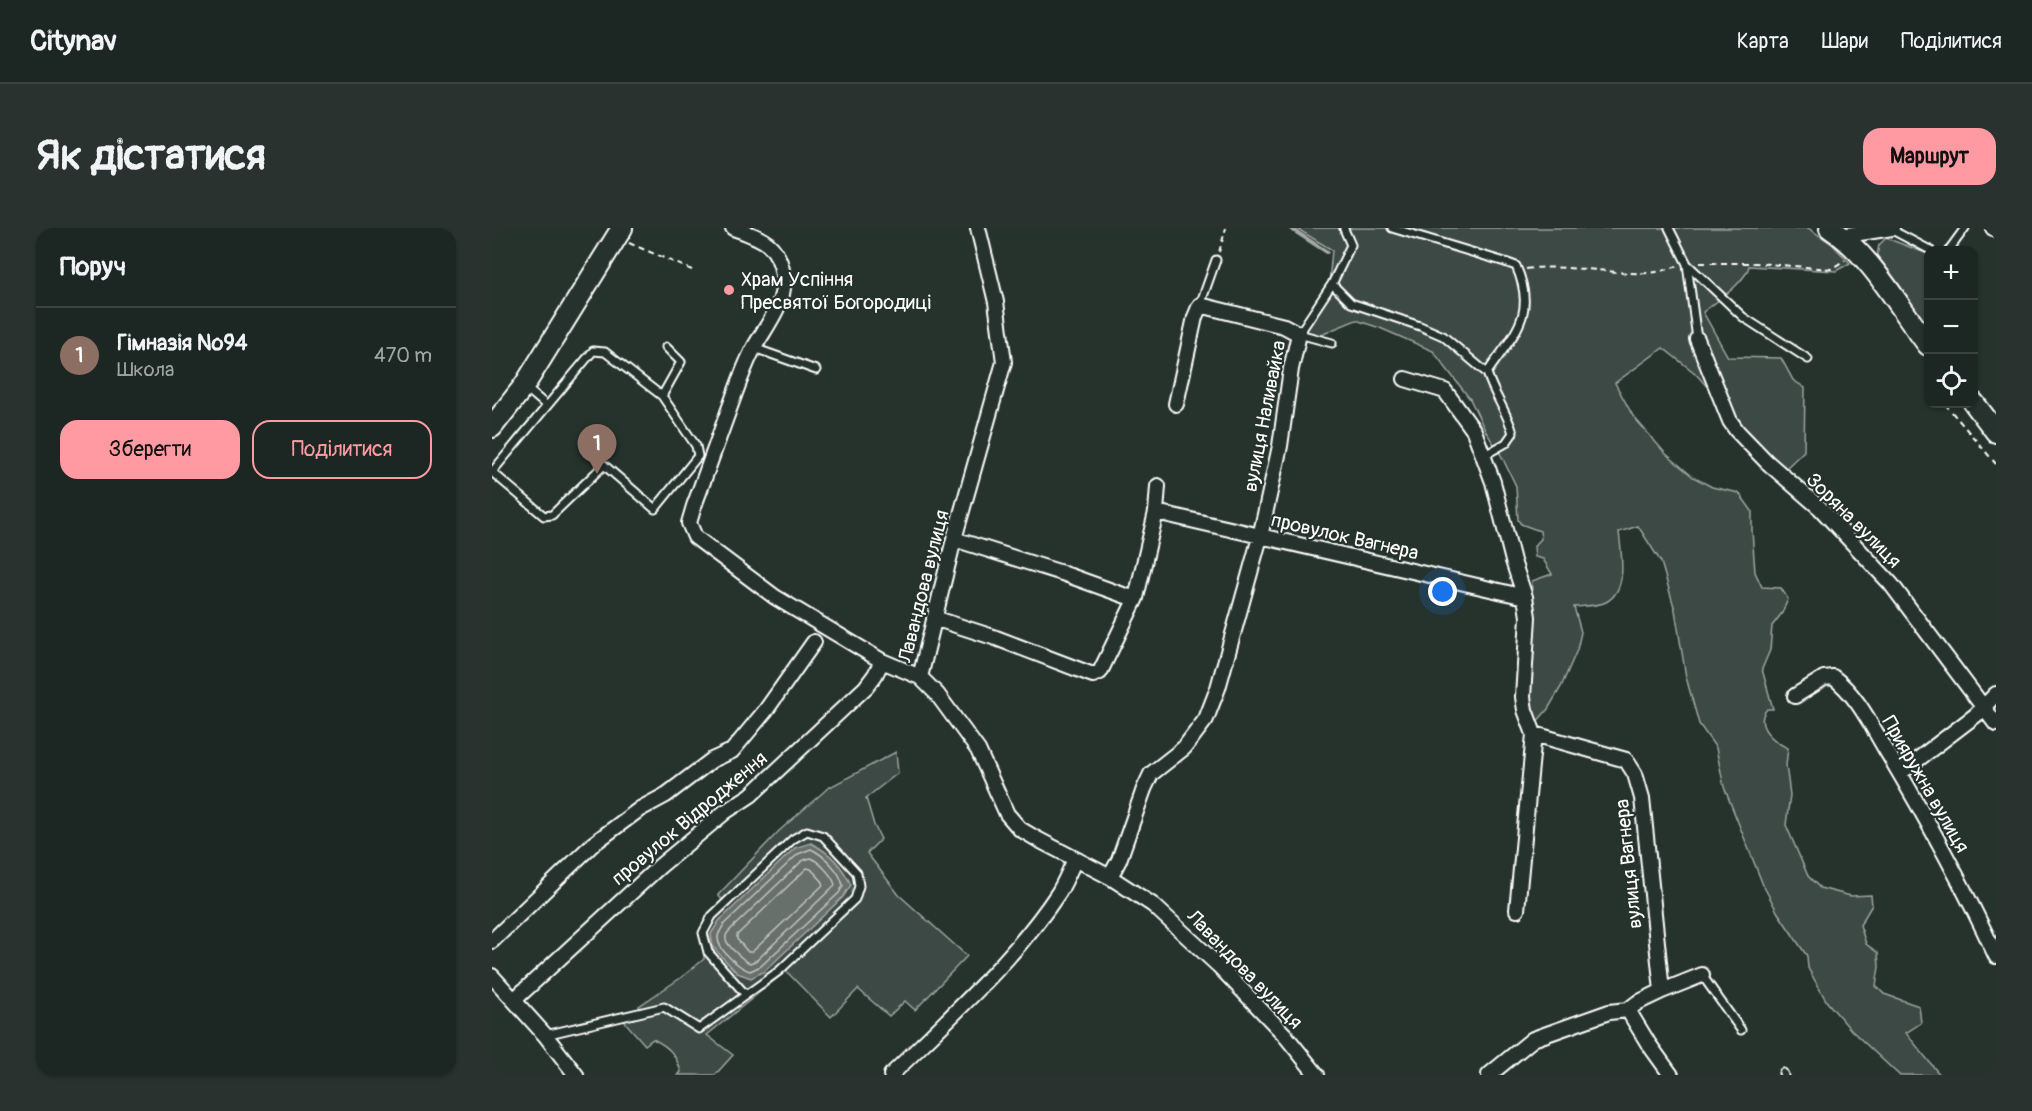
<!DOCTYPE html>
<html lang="uk">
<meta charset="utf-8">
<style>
body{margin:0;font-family:Pangolin,sans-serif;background:#29322f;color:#f1f3f6}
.controls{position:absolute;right:18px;top:18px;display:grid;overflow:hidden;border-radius:12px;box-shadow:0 2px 4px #0004}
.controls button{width:54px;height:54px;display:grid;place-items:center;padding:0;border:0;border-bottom:2px solid #3a4340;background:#1c2622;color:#f1f3f6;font:30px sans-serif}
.you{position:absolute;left:951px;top:364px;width:21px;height:21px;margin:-15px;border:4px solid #fff;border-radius:50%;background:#1a73e8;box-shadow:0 0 0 9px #1a73e833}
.badge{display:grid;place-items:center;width:39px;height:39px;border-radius:50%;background:#ff9aa2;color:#fff;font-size:20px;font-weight:700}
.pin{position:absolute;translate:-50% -50px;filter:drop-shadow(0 2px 3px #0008)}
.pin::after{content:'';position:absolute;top:32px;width:21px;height:18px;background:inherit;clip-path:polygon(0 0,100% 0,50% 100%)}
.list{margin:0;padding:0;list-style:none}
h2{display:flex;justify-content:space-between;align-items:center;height:78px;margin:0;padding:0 24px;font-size:26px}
h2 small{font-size:20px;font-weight:400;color:#a0a5a5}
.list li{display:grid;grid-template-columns:39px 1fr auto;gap:18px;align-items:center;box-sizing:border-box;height:96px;padding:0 24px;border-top:2px solid #3a4340}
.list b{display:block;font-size:22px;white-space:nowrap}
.list p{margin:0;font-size:20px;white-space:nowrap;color:#a0a5a5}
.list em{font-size:20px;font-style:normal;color:#a0a5a5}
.actions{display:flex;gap:12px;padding:18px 24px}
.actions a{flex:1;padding:14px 0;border:2px solid #ff9aa2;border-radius:18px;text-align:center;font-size:21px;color:#ff9aa2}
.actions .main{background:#ff9aa2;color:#111}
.icon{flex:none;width:33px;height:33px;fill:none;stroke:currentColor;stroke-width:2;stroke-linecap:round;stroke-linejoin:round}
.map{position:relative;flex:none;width:1504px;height:847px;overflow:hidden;border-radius:18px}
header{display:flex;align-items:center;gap:36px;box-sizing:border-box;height:84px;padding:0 30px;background:#1c2622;border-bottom:2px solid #3a4340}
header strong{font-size:28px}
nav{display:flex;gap:33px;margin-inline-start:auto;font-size:21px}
.intro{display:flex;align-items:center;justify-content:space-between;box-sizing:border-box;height:144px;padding:0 36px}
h1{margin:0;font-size:42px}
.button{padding:15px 27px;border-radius:18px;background:#ff9aa2;color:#111;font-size:21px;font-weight:700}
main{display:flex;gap:36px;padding:0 36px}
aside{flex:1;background:#1c2622;border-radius:18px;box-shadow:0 2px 4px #0004}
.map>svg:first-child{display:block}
.green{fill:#3e4944;stroke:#9ea4a2;stroke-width:1.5}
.water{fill:#67706c;stroke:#a4a9a7;stroke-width:1.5}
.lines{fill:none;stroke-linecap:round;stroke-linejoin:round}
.shore{stroke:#c2c6c4;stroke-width:1.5}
.stream{stroke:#a4a9a7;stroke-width:4}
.lane-casing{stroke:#fff;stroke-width:11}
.street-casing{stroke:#fff;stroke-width:18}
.secondary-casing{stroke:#fff;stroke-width:24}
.path{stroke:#fff;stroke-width:2;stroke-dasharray:6 4.5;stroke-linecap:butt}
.lane{stroke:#26332d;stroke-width:7}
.street{stroke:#26332d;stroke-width:14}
.secondary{stroke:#26332d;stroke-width:20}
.poi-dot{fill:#ff9aa2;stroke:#26332d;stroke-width:2}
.labels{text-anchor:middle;stroke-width:4.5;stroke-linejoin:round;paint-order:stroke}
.poi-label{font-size:20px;fill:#fff;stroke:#26332d;text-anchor:start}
.street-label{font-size:20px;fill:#fff;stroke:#26332d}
</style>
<header>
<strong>Citynav</strong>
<nav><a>Карта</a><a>Шари</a><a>Поділитися</a></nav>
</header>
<div class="intro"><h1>Як дістатися</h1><a class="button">Маршрут</a></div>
<main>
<aside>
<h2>Поруч<small></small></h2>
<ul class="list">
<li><span class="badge" style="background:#8d6e63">1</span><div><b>Гімназія №94</b><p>Школа</p></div><em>470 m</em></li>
</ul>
<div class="actions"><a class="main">Зберегти</a><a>Поділитися</a></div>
</aside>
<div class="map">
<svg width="1504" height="847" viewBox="0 0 1504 847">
<rect width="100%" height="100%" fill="#26332d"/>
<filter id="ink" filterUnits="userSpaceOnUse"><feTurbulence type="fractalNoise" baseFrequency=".0167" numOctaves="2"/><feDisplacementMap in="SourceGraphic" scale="12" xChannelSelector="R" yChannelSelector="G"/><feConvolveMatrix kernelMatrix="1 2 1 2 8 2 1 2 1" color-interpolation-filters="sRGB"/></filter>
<g filter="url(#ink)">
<!-- green -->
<path class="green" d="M804,0H1316L1340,16L1358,35L1344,43L1257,38C1254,54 1224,74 1211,84L1236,129L1289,130L1301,152L1313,160L1312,223L1290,244L1203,145L1171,120L1123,155L1141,188L1173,225L1201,249L1220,259L1247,265L1260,283V303L1263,344L1270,359L1289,360L1296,371L1290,385L1280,398L1278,422L1270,441L1281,481H1275C1261,497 1282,514 1296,520L1294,537L1298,567L1294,597L1316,648L1328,660L1359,668L1379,667L1380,677L1368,697L1374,716L1386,725L1387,739L1384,758L1392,766L1427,778L1429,795L1414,805L1448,847H1407L1359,802L1335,774L1316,740L1315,728L1286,685L1271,657L1232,559L1224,520L1207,496L1194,449L1183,382L1169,334L1146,298L1127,304C1129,325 1137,362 1114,374C1106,378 1091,378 1082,379L1089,404L1085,422L1069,459L1056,481L1043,496L1036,469L1040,353L1060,346L1051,331L1043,329L1042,318L1049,311L1048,303L1029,296L1026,292L1024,258L1009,227L994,204L978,171L941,123L888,100L864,92L842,101L828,108L805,101L837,55L840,22Z
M1394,10L1436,26V84L1429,97L1384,33L1387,17Z
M404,524L406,545L374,570L382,597L389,611L375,625L407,667L475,728L423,782L413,773L397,788L366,761L339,789L294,743L215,807L241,827L223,847H186L189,844C184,826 177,819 161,811L153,817L132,793L150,783L147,778L190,749L212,731L210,704L232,674L226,667L287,603L336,560Z"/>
<!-- water -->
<path class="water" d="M319,615C337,624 351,639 359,657L351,669L273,743L259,750L245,745L221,719L219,706L227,693L303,620Z"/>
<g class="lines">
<!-- shore -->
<path class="shore" d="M319,621C332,627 349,644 351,658L347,665L269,738L258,743C248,740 225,722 226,709C226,705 230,701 232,696L306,626Z
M318,630C327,633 341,648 343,657L265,732L258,735C252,733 234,717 234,711C233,708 236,704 238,702L310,633Z
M315,640L319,641L331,654V657L260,724H256L245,711V707Z"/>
<!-- stream -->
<path class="stream" d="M798,0L835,24"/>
<defs>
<path id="lane" d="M900,0L1013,34L1024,38C1046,88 1021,106 995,145C1002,167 1015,184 1021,205L1014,215L991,228
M1177,0L1195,36L1205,111
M1398,1L1438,22
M1457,22L1473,0
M1195,36L1251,89L1316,131
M840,56L859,75L928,98L951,108L995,145
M708,77L724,32
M840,115L807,106L840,56L859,17L852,1
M262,120L324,142
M34,160L55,178L0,244L52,288L60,287L112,237L163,281L206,228L204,218L170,168L113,124L101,123L55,178
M170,168L189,134L174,119
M1210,747L1249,802
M53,807L172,779L207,801L287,743L363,671L367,658L365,645L331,608L315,603L301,611L220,688L211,705L216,724L254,767
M1291,845L1292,847"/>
<path id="street" d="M241,0C269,10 286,14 291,47C295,73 275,97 263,118C256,130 251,144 246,157C231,197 217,238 202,278L197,295L203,309L283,369L390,433L428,449
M486,0L504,74L512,134L462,311L428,449L445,466L486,522L515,586L528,601L545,611L618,649L661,677L727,738L792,806L825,847
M1501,0L1504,1
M1349,8L1400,0
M1205,111L1238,193L1245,203L1275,234L1328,280L1399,356L1504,496
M913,151L953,163L982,203L1001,254L1021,333L1033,369L1036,389L1031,469L1033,482L1042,506L1025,682
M664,284L1033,369
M462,311L570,345L634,368L644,370
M442,390L504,410L601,447L608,444L644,370L664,284L666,258
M1303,468L1332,450L1341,449C1365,467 1379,497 1394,522C1434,589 1471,657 1504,728
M1042,506L1134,532L1143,546L1150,570L1170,763
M1408,545L1484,487L1504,466
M618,649L627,632L652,561L659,546L692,520L714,491L726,460L768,309L788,218L799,141L807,106L792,98L708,77L703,89L684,176
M0,713L101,616L148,581L174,567L220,532L240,523L274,482L322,414
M0,748L53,807L84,847
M22,772L168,638L233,584L259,567L374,459L383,447L390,433
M1136,782L1156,815L1179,847
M399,847C456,791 523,731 567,664C573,654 578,642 583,631
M997,847L1041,811L1117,784L1136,782L1145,775L1170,763L1210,747"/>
<path id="secondary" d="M1338,0C1380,28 1406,78 1436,117
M1482,175L1504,204
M0,199L32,158L130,0"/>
</defs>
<!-- lane casing -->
<use href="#lane" class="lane-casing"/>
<!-- street casing -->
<use href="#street" class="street-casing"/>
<!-- secondary casing -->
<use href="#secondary" class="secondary-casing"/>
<!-- path -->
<path class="path" d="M137,15L200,42
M727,24L734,0
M1208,35H1264L1339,41L1353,32
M1034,41C1053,38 1073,40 1093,41C1125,43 1155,51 1185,38
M1453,176L1504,236"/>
<!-- lane -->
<use href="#lane" class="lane"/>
<!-- street -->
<use href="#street" class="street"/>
<!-- secondary -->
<use href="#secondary" class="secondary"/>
</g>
</g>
<!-- markers -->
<circle class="poi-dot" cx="237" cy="62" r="6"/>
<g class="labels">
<!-- poi labels -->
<g class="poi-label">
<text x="249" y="58">Храм Успіння<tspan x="249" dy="23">Пресвятої Богородиці</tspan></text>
</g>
<!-- street labels -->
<g class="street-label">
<text transform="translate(772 188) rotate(-79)" y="7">вулиця Наливайка</text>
<text transform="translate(1362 292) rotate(45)" y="7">Зоряна вулиця</text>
<text transform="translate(853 308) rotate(13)" y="7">провулок Вагнера</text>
<text transform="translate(431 358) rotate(-76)" y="7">Лавандова вулиця</text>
<text transform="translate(1434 556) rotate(60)" y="7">Прияружна вулиця</text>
<text transform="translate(197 590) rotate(-40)" y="7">провулок Відродження</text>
<text transform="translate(1136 636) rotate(-96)" y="7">вулиця Вагнера</text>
<text transform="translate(753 741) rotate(46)" y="7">Лавандова вулиця</text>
</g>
</g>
</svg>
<div class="controls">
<button>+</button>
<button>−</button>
<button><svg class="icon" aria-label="locate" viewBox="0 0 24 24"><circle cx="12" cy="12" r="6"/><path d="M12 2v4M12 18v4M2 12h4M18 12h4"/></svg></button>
</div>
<div class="you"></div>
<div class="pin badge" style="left:105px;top:246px;background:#8d6e63">1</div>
</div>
</main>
